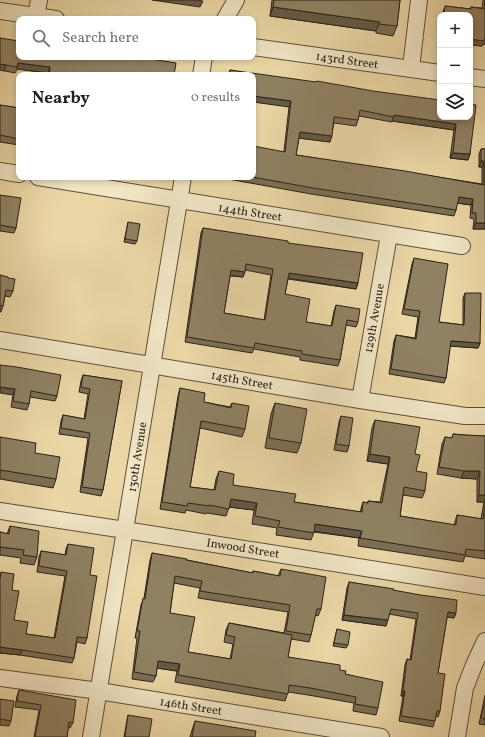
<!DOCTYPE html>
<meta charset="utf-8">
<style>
body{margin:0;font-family:Vollkorn,serif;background:#f6f6f6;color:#202124}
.controls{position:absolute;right:12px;top:12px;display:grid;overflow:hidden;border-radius:8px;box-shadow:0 2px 6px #0003}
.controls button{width:36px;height:36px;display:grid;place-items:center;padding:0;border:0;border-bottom:1px solid #e0e0e0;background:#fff;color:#202124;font:20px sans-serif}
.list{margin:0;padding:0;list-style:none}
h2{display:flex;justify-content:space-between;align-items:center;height:52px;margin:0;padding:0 16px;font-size:17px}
h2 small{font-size:13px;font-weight:400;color:#757577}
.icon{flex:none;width:22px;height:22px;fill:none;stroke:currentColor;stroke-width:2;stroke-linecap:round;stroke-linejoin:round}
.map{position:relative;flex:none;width:485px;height:737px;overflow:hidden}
.search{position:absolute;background:#fff;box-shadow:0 2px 6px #0003;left:16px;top:16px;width:240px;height:44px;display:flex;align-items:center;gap:10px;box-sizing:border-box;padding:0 14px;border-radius:8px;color:#757577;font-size:15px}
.panel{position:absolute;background:#fff;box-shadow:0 2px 6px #0003;left:16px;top:72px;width:240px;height:108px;border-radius:8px}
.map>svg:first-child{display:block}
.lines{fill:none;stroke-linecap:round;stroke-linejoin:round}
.minor-casing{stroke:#5c503d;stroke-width:18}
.minor{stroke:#f1e5c4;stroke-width:16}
.wall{fill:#7b6f54;stroke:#2c231a;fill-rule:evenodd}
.shaded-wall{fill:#645a45;stroke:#2c231a}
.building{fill:#8f8162;stroke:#2c231a;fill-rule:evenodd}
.labels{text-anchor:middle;stroke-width:3.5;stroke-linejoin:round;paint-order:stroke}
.street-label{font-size:12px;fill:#2c231a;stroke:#f1e5c4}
</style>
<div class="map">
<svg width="485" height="737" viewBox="0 0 485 737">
<rect width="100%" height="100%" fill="#ead7a5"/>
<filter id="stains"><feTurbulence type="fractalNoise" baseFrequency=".005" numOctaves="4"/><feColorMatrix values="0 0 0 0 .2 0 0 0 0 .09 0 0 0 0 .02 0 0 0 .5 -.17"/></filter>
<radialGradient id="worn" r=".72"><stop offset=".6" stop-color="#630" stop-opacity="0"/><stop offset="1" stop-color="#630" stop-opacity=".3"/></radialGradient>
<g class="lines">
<defs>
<path id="minor" d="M0,11L56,19
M36,16L39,0
M225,19L236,0
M253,47L440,73
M411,68L419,0
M201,75L204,57
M470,77L485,79
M0,171L19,174
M38,177L462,246
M0,340L360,400L465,416H485
M360,400L389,235
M0,511L125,530L485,587
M0,678L99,691L381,737
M91,737L183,177
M457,737L465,688L474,665L485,641"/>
</defs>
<!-- minor casing -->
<use href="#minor" class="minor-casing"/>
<!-- minor -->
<use href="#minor" class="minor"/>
</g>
<!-- wall -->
<path class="wall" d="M272,0H400L397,26L393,36L376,33V31L270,16Z
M483,0H485V44H483L482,46L470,45V15H442L445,6L470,9L471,7L482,8Z
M0,38L174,75H48V73L17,69L15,73L0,70Z
M230,70L470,117V154L468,160L450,158L454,130L392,121V122L359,116L358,120L356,126L334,123L330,142L299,138L296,155L482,184V167H479V154L481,149H485V229H473L474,219L470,218L471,205L457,203L456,210L454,216L311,194L217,177H253L284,151L289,107L253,75H228Z
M0,105L19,108V145L0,142Z
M0,195L16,228L14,233L0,231Z
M128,222L137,241L135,244L124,242Z
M203,228L288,243L358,283L356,289L288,279L285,294L306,322L331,326L334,311L336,305L358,322L356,327L346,325L340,360L338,366L300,360V357L254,349L252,353L185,342L201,233ZM245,270L271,275L264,320L224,313L230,276L243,277Z
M414,258L439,322L463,325V298L465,293L480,343L478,348L450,346L446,378L444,383L389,374L394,341L396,335L415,338L418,317L402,314L412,264Z
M0,275L8,278L13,291L10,297L5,296L3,306L1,312H0Z
M0,365L57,396L55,401L30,397L29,404L27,410L11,407L13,395Z
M83,375L122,381L103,490L101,496L80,492L88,438L59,434L61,421L63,415L84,419L88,394L79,392L81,381Z
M180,388L204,402L230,407L232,403L245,429L242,437L200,428L190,487L214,490L216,479L219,471L233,485L294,502L360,512L363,502L368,503V501L380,502L388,464L367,461L372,428L375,420L415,454L416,471L425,491L422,498L403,495L400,516L454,525L457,515L481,519L484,502H477V479L461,478L437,474L442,444L445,437L452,438L453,434L464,435L485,436V559L465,556L463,562L358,546L359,538L314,532L311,540L276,535L277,528L252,524L254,510L229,507L226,516L207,513L206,514L186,510L185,513L160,509L178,396Z
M275,403L301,443L297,453L265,448L271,414Z
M341,416L349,446L347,452L334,450L339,422Z
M0,437L35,453L56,479L53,488L0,479Z
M10,526L37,557L34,565L20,563L21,558L0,555V532L7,534Z
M68,544L90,575L87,638L85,644L77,642L74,658L72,663L20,655L0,653V575L1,572L12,590L14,620L26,634L54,638L65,576L37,572L39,557L41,551L65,555L66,549Z
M152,553L252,573L253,571L278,576L281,569L321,609L318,616L315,615L311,635L309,642L291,639L288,657L340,670L345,674L378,708L376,715L353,711L354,703L308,695L288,692L285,701L175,682L177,671L157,668L156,676L153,682L132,679L137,638H135L141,605L144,598L150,560ZM174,583L200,588L198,598L288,612L284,633L229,623L226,630L224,642L233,644L230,659L188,652L170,613Z
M349,582L393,590L456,613L454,618L447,617L438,673L440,711L438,717L436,716L433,727L399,721L403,696H401L405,665L407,659L410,660L416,619L389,614L386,626L342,620L347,588Z
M337,629L348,645L346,648L333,646Z
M19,690L73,723L70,728H68L67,737H34L39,710L15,707L17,696Z
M485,695V725L479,724Z
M0,699L11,721L9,726L0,725Z
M128,715L149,737H124L127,720Z
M195,721L255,737H190L192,730Z"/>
<!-- shaded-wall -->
<path class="shaded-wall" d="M152,0H196L203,1L200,7Z
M273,7L380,22L376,31L270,16Z
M485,38V44H483L482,46L470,45V39Z
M18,63L50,67L48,73L17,69Z
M0,64L6,65L4,71L0,70Z
M253,96L291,101L289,107L253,102Z
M394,115L456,124L454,130L392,121Z
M300,132L332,136L330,142L298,138Z
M453,153L470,154L468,160L450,158Z
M481,161H484L482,167H479Z
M459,197L473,199L471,205L456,203Z
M476,223H485V229H473Z
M231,270L245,272L243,277L229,275Z
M289,273L358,283L356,289L287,278Z
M451,341L480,343L478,348L449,346Z
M0,387L15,389L13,395L0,393Z
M370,454L390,457L388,464L367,461Z
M464,471H480L477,479L461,478Z
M479,495H485V500L484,502H477Z
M231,499L257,503L254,510L228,507Z
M315,524L362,531L359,538L313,531Z
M448,612L456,613L454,618L446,617Z
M344,615L388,620L386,626L342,620Z
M0,647L22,650L20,655L0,653Z
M158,661L180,664L177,671L156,668Z
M403,691H405L403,696H401Z"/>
<!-- building -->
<path class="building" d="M274,0H400L397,26L379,24L380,22L273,7Z
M485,0V38L484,41L470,39V15H444L445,6L471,9V7L484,9Z
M0,38L19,41V57H138L176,63L174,75H49L50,67L18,63L17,67L6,65L0,64Z
M230,70L316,82L317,81L373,91L440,100V117H470V104L476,105L470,154L453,153L456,124L394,115V117L360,110L358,120L334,117L332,136L300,132L296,155L405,171L484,185V161H481V149H485V223H476V213H472L473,199L459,197L456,210L313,188L252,177H253V146L285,152L291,101L253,96V75H229Z
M0,105L19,108V139L0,135Z
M0,195L21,198L16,228L0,225Z
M128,222L140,224L137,241L125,239Z
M203,228L288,241V243L363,253L358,283L289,273L285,294L310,299L306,322L332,326L336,305L360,309L358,322L347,320L340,360L302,354V351L255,343L254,348L187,337ZM246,264L273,269L265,320L224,313L231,270L245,272Z
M414,258L448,264L439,322L464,325L465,293H481L480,343L451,341L446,378L391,369L396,335L416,339L420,311L404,309Z
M0,275L8,277V278L15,279L13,291L6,290L3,306H0Z
M0,365L17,367L61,375L57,396L31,391L29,404L13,401L15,389L0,387Z
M83,375L122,381L103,490L82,487L90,433L61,428L63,415L85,419L90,389L81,387Z
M180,388L205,393L204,402L231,408L232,403L249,406L245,429L201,421L190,487L215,490L219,471L234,474L233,485L296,494L294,502L362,512L363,502L368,503V501L382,503L390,457L370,454L375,420L420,427L415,454L420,455L416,471L427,473L425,491L404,487L400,516L456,525L457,515L483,519L485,506V551L466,549L465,555L360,538L362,531L315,524L314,533L278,527L280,521L255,516L257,503L231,499L229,509L209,505V506L188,503L187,506L162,502Z
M275,403L307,409L301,443L269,438Z
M341,416L353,418L349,446L336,444Z
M453,434L464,435L485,436V495H479L480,471H464L439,467L445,437L452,438Z
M0,437L36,443L35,453L60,457L56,479L0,470Z
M10,526L39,531L37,557L23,555L24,550L0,547V532L9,534Z
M68,544L94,548L90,575L97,576L87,638L77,637L74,658L22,650L0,647V579L1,572L14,574L12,590L19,591L14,620L28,622L26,634L55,638L67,571L39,566L41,551L66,555Z
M152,553L187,559L186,560L253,573V571L280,576L281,569L326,577L321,609H317L311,635L286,631L290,605L200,591L202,581L175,576L170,613L195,617L188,652L231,659L235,637L226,635L229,623L292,635L288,657L340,665V670L346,671L345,674L383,682L378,708L355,704L356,697L310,688L289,685L288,694L178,675L180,664L158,661L156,676L134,672L140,631H137L143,598L145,599Z
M349,582L394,589L393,590L421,595L457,600L456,613L448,612L438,673L445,674L440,711H437L435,721L401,716L405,691H403L407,659L411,660L418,613L391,609L388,620L344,615Z
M337,629L350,632L348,645L334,643Z
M19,690L76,700L73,723L69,722L67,737H35L41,705L17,701Z
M0,699L14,701L11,721L0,719Z
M485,700V719L481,718Z
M128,715L152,719L149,737H125Z
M195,721L256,731L255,737H192Z"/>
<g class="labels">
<!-- street labels -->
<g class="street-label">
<text transform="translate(347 60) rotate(8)" y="4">143rd Street</text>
<text transform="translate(250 212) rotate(9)" y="4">144th Street</text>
<text transform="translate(374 318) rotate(-80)" y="4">129th Avenue</text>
<text transform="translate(242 380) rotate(10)" y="4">145th Street</text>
<text transform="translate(137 457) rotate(-81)" y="4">130th Avenue</text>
<text transform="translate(243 548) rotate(9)" y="4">Inwood Street</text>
<text transform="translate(191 706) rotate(9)" y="4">146th Street</text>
</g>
</g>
<rect width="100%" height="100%" filter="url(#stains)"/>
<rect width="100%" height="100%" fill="url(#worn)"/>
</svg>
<div class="controls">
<button>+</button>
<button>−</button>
<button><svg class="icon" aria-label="layers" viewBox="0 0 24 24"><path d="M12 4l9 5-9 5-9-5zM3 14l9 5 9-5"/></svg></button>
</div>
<div class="search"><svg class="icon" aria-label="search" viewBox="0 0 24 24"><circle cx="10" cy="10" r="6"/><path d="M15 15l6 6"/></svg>Search here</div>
<section class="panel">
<h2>Nearby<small>0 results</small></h2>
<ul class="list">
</ul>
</section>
</div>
